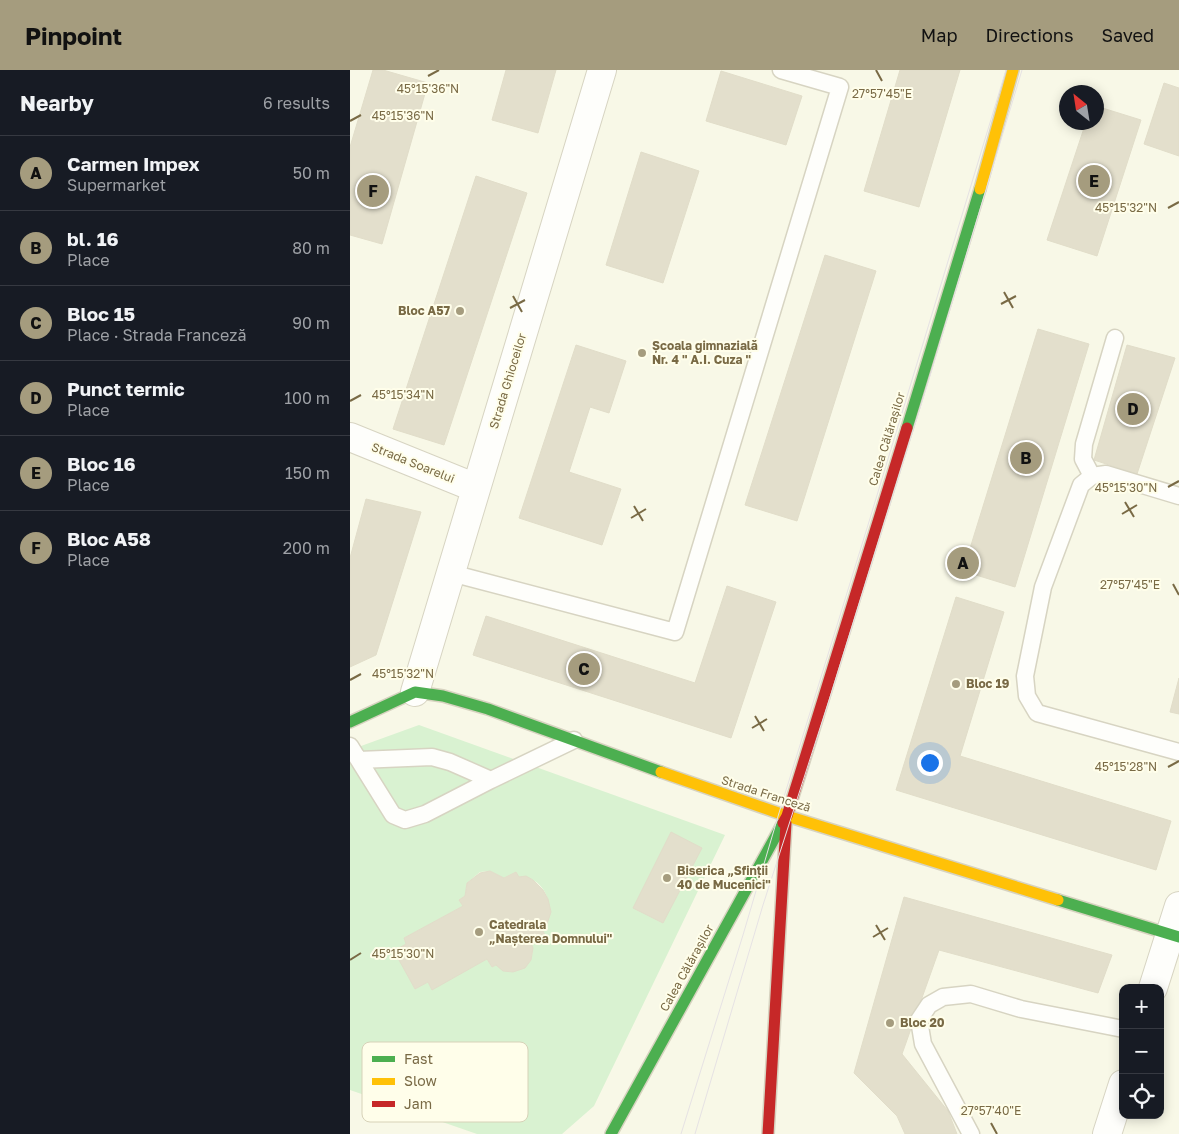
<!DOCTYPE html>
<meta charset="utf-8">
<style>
body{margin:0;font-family:"Golos Text",sans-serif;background:#242831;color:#f1f3f6}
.controls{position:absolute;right:15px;bottom:15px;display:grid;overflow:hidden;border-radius:10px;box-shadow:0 2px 12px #0003}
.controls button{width:45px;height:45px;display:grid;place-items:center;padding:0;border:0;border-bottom:1px solid #363941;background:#171b24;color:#f1f3f6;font:25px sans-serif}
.compass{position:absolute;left:709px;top:15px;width:45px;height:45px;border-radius:50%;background:#171b24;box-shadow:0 2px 12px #0003;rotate:330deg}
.you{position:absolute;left:579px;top:692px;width:18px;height:18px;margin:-12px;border:4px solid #fff;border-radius:50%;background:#1a73e8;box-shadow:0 0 0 8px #1a73e833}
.badge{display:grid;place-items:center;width:32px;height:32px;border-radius:50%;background:#a59c7e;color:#111;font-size:16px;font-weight:700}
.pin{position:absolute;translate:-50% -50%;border:2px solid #fff;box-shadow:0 1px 5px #0006}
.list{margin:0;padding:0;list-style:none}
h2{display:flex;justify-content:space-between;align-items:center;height:65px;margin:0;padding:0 20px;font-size:21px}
h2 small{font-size:16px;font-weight:400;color:#9ea1a6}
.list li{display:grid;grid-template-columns:32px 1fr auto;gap:15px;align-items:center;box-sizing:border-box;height:75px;padding:0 20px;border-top:1px solid #363941}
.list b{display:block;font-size:19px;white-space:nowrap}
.list p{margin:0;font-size:16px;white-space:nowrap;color:#9ea1a6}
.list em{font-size:16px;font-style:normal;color:#9ea1a6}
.icon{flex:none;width:28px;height:28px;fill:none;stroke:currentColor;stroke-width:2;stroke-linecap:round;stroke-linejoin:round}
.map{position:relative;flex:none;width:829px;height:1064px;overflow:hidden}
header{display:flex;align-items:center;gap:30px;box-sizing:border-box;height:70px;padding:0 25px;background:#a59c7e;color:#111}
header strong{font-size:24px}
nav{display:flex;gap:28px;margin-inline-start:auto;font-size:18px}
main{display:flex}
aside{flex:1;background:#171b24}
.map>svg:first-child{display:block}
.green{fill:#d9f2d1;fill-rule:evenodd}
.building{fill:#e3dfcc;stroke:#e1ddc9}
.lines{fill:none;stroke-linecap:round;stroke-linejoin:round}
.lane-casing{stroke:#d7d4c2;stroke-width:19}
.street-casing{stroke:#d7d4c2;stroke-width:30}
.fast-casing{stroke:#d7d3c0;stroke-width:14}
.slow-casing{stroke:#d7d3c0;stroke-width:14}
.jam-casing{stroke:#d7d3c0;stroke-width:14}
.lane{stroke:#fefefb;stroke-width:16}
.street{stroke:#fefefb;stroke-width:28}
.fast{stroke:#4caf50;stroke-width:11}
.slow{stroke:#ffc107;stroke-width:11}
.jam{stroke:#c62828;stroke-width:11}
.tram{stroke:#e6e2e4;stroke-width:1}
.ticks{fill:none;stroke:#796a45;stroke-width:2}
.poi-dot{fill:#a59c7e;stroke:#fffeea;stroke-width:2}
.labels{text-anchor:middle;stroke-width:4;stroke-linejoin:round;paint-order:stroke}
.poi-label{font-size:12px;font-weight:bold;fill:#796a45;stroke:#fffeea;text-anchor:start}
.street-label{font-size:12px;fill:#796a45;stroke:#fffeea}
.key{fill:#fffeea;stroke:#d7d2b8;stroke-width:1}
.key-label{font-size:14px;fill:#796a45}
.ticks-label{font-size:12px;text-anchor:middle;fill:#796a45;stroke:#fffeea;stroke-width:4;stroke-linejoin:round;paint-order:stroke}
</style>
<header>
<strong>Pinpoint</strong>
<nav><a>Map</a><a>Directions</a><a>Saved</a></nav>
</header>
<main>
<aside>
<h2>Nearby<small>6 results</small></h2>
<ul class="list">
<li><span class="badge">A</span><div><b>Carmen Impex</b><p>Supermarket</p></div><em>50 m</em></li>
<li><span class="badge">B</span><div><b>bl. 16</b><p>Place</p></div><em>80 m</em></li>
<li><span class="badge">C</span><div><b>Bloc 15</b><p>Place · Strada Franceză</p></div><em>90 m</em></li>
<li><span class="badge">D</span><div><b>Punct termic</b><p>Place</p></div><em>100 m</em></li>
<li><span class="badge">E</span><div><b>Bloc 16</b><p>Place</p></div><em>150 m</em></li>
<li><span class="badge">F</span><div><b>Bloc A58</b><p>Place</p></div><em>200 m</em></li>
</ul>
</aside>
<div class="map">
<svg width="829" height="1064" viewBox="0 0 829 1064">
<rect width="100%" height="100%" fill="#f8f8e7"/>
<!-- green -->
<path class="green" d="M69,655L375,765L244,1036L212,1064H127L0,1020V680ZM140,801L154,808L166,802L169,807C194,805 209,839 192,859L195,865L180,871C190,895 165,910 146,895L142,897L137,889L82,919L78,912L65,919L45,881L56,874L54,868L113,836L109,830L115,826L117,813L130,802Z"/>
<!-- building -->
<path class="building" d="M23,0H33L78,13L32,174L0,165V77Z
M156,0H206L188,63L142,50Z
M550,0H610L569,137L514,121Z
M371,1L452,26L436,75L356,51Z
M814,13L829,18V86L794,74Z
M746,36L791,50L747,186L697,170L736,52H746Z
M291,82L349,101L313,213L256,195Z
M126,106L177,123L94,375L43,359Z
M475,185L526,201L447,451L395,435Z
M688,259L739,274L665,517L613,501Z
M226,275L276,291L259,343L240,337L219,402L271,419L252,475L169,448Z
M777,275L825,288L787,404L744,390Z
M16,429L71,442L26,585L0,597V488Z
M377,516L426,532L381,668L123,585L136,546L345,613Z
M606,527L654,542L610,686L821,751L806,800L546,720Z
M829,608V644L820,642Z
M321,762L352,778L313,853L283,838Z
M140,801L154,808L166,802L169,807L176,806L183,810L193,820L198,829L201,842L197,854L192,859L195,865L180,871L183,878L181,890L175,898L163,902L153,901L146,895L142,897L137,889L82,920L78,912L65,919L44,881L56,874L54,868L113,836L109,830L115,826L117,813L130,803Z
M554,827L762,885L748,923L589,880L552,984L598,1041L607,1064H555L547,1046L504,1003Z"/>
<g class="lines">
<defs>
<path id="lane" d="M742,406L733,389L734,374L765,268
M829,426L756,404L742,406L731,415L693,517L675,606L677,626L687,643L829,682
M101,503L325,562L490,17L431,0
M0,676L43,745L55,750L75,744L141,710L224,670
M9,690L82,687L100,692L141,710
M621,1064L573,974L569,950L579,935L593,927L621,924L671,939L773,959"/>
<path id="street" d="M0,367L126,418
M65,622L252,0
M803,918L829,836
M757,1064L773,1014"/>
<path id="fast" d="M557,358L630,119
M0,652L65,622L93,626L138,639L311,702
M708,830L829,867
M261,1064L433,753"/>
<path id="slow" d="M630,119L663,0
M311,702L437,746L708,830"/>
<path id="jam" d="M433,753L437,746L557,358
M418,1064L436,753"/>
</defs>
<!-- lane casing -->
<use href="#lane" class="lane-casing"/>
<!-- street casing -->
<use href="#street" class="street-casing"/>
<!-- fast casing -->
<use href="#fast" class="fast-casing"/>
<!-- slow casing -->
<use href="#slow" class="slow-casing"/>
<!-- jam casing -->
<use href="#jam" class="jam-casing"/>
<!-- lane -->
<use href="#lane" class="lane"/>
<!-- street -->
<use href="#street" class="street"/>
<!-- fast -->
<use href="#fast" class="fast"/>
<!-- slow -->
<use href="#slow" class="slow"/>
<!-- jam -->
<use href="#jam" class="jam"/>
<!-- tram -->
<path class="tram" d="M331,1064L393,865L429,743L518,455L656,0
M345,1064L413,835L481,624L580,306L672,0"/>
</g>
<!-- ticks -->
<path class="ticks" d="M526,0L532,11M78,6L89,0M0,51L11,45M818,138L829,132M654,222L663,238M163,226L172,242M651,234L666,226M160,238L175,230M0,331L11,325M818,417L829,411M775,432L784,447M284,436L293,451M772,444L787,435M281,448L296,439M823,514L829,525M0,610L11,604M405,646L414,661M402,658L417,649M818,697L829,691M526,855L535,870M523,867L538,858M0,890L11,883M641,1053L647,1064"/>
<!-- markers -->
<g class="poi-dot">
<circle cx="110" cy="241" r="5"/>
<circle cx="292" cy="283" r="5"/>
<circle cx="606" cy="614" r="5"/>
<circle cx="317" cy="808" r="5"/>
<circle cx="129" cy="862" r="5"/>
<circle cx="540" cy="953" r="5"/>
</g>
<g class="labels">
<!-- poi labels -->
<g class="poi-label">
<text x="100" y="245" text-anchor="end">Bloc A57</text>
<text x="302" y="280">Școala gimnazială<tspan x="302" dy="14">Nr. 4 " A.I. Cuza "</tspan></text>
<text x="616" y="618">Bloc 19</text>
<text x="327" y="805">Biserica „Sfinții<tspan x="327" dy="14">40 de Mucenici"</tspan></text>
<text x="139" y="859">Catedrala<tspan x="139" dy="14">„Nașterea Domnului"</tspan></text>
<text x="550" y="957">Bloc 20</text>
</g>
<!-- street labels -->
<g class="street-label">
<text transform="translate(158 311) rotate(-73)" y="4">Strada Ghioceilor</text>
<text transform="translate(537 369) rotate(-73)" y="4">Calea Călărașilor</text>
<text transform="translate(63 393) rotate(22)" y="4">Strada Soarelui</text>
<text transform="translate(416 724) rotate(18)" y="4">Strada Franceză</text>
<text transform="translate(337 898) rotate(-61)" y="4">Calea Călărașilor</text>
</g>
</g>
<!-- legend -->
<rect x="12" y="972" width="166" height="80" rx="8" class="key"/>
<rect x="22" y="986" width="23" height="6" fill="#4caf50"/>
<rect x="22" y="1008" width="23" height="7" fill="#ffc107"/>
<rect x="22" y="1031" width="23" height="6" fill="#c62828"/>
<g class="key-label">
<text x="54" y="994">Fast</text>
<text x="54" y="1016">Slow</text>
<text x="54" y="1039">Jam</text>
</g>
<g class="ticks-label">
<text x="78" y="23">45°15'36"N</text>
<text x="532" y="28">27°57'45"E</text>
<text x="53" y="50">45°15'36"N</text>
<text x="776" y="142">45°15'32"N</text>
<text x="53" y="329">45°15'34"N</text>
<text x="776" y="422">45°15'30"N</text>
<text x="780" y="519">27°57'45"E</text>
<text x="53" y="608">45°15'32"N</text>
<text x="776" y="701">45°15'28"N</text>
<text x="53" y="888">45°15'30"N</text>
<text x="641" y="1045">27°57'40"E</text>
</g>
</svg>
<div class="controls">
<button>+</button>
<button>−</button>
<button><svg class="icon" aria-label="locate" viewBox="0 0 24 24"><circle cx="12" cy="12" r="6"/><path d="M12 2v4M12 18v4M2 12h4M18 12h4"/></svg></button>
</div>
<svg class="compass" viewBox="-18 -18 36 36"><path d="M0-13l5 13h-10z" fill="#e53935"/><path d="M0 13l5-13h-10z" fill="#9ea1a6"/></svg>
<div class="you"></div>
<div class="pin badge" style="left:613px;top:493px">A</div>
<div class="pin badge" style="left:676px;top:388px">B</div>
<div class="pin badge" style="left:234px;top:599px">C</div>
<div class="pin badge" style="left:783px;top:339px">D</div>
<div class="pin badge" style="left:744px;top:111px">E</div>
<div class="pin badge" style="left:23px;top:121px">F</div>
</div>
</main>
